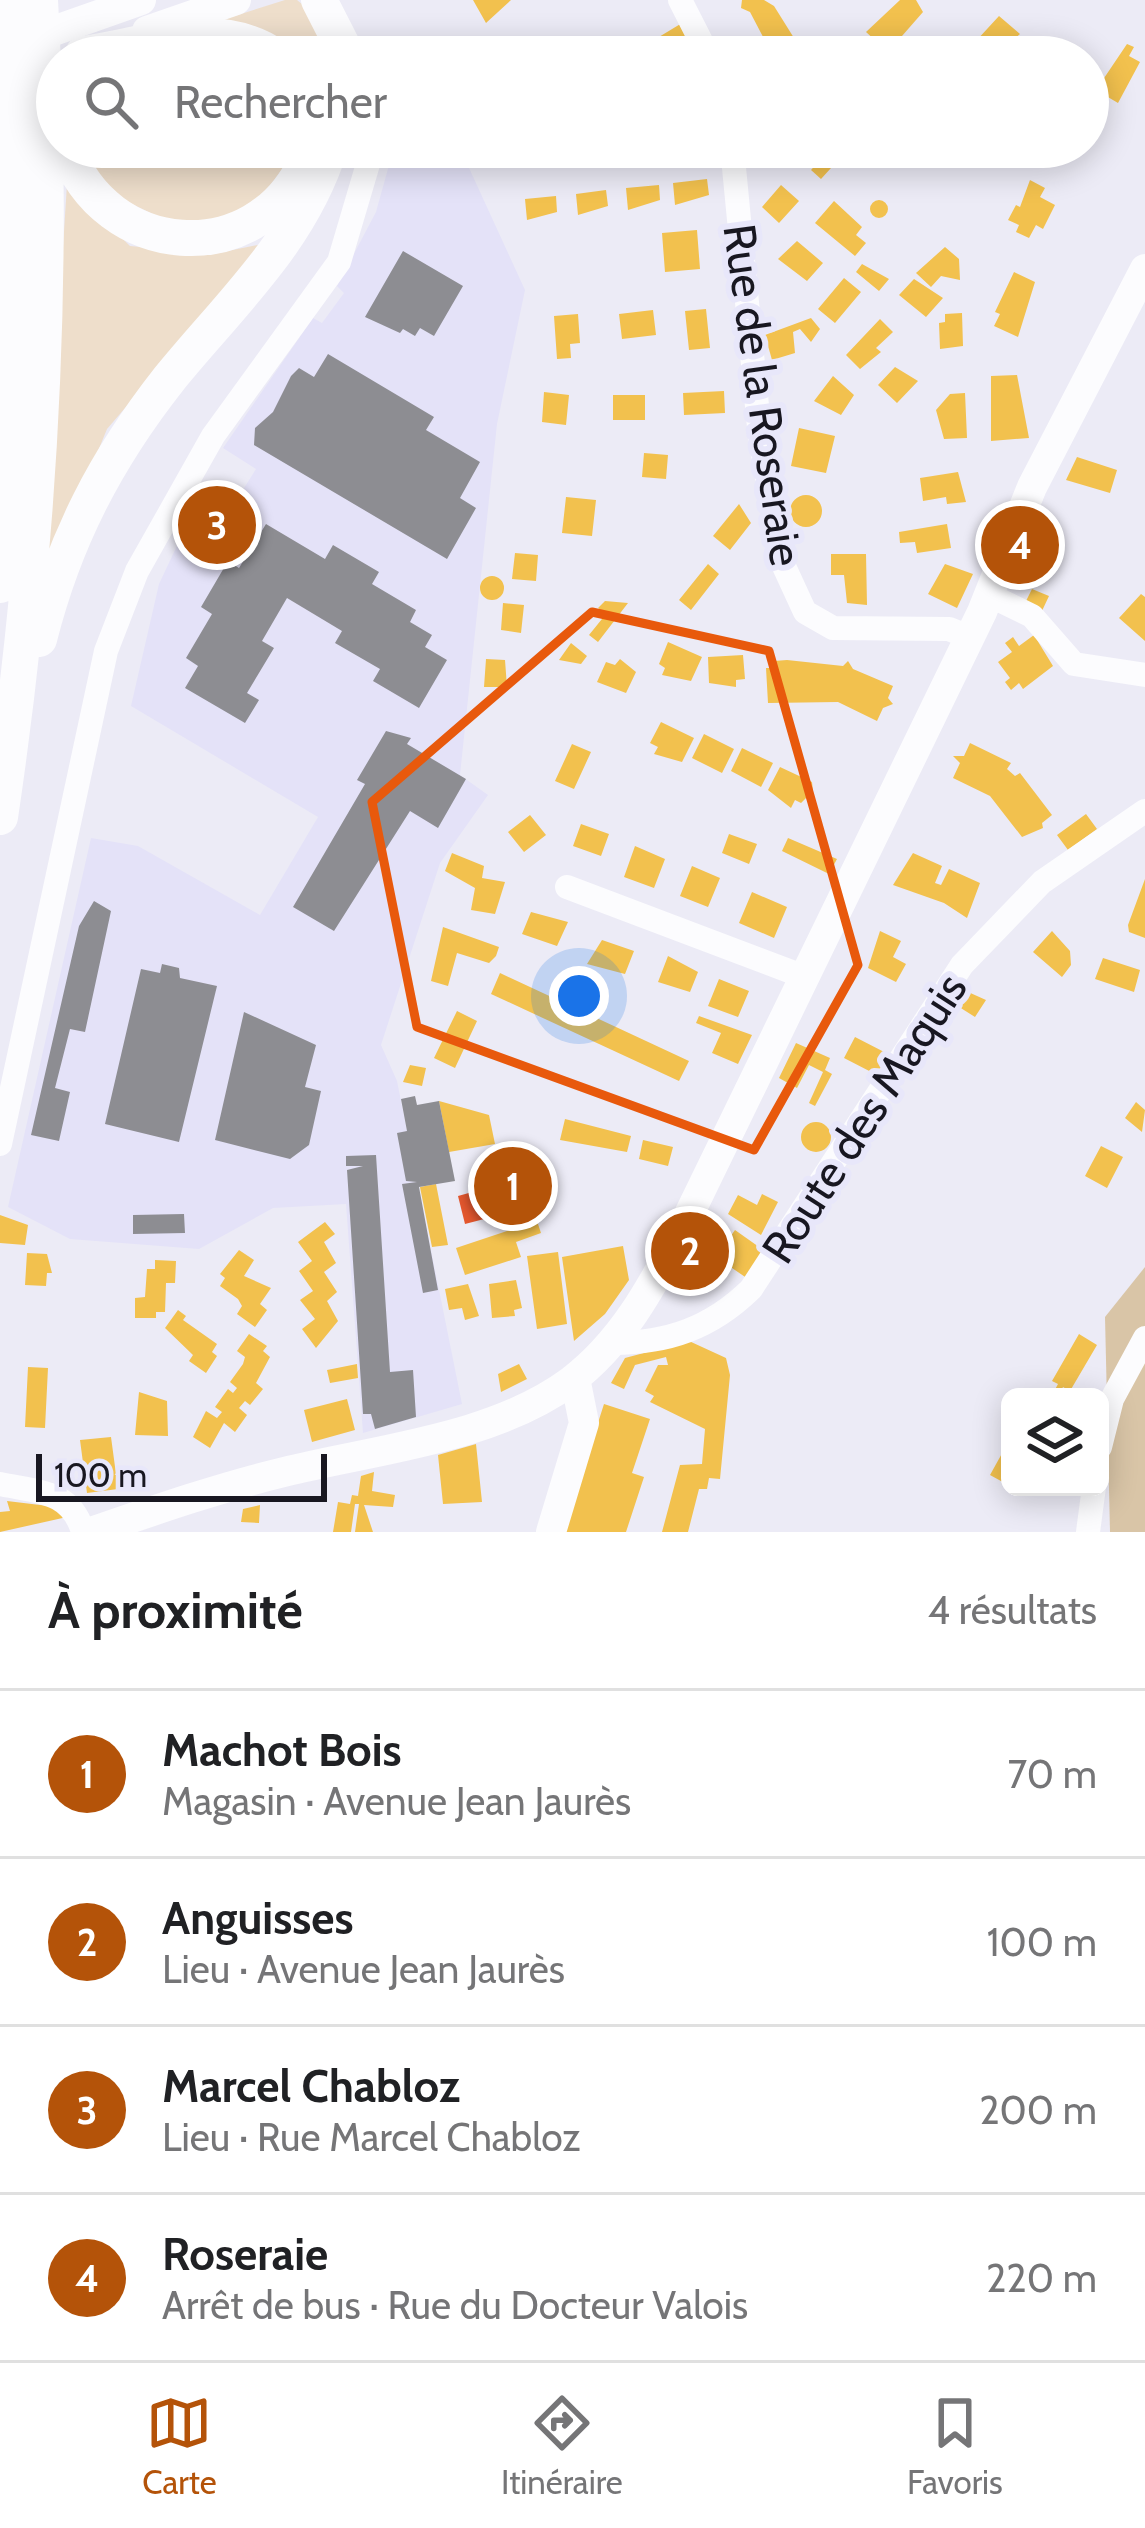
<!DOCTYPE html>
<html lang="fr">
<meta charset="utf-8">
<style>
body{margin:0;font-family:Cabin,sans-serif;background:#f6f6f6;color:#202124}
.controls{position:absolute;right:36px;bottom:36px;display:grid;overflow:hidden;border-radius:18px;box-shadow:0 6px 30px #0003}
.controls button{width:108px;height:108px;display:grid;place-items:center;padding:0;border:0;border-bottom:3px solid #e0e0e0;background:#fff;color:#202124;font:60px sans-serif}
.scale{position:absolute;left:36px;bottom:30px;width:291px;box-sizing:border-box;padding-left:12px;border:6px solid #181721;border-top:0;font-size:33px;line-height:42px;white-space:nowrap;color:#181721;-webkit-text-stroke:9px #e8e7fa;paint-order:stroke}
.you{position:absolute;left:579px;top:996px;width:42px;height:42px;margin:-30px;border:9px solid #fff;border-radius:50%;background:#1a73e8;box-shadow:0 0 0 18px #1a73e833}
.badge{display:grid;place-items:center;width:78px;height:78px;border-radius:50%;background:#b45309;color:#fff;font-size:39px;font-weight:700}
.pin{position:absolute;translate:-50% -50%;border:6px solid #fff;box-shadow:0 3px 12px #0006}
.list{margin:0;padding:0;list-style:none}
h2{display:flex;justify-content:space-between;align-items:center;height:156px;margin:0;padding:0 48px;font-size:51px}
h2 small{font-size:39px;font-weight:400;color:#757577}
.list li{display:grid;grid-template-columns:78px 1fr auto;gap:36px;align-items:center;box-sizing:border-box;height:168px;padding:0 48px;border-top:3px solid #e0e0e0}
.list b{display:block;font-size:45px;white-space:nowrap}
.list p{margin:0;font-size:39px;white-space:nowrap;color:#757577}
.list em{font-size:39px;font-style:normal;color:#757577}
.icon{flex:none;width:66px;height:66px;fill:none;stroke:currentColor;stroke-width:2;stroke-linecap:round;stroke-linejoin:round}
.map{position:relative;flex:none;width:1145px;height:1532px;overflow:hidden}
.search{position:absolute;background:#fff;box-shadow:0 6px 30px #0003;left:36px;right:36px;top:36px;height:132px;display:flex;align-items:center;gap:30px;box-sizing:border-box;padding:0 42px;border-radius:66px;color:#757577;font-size:45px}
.sheet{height:828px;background:#fff}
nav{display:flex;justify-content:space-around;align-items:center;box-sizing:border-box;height:168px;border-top:3px solid #e0e0e0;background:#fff;font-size:33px;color:#757577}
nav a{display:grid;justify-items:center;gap:6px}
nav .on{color:#b45309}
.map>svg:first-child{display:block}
.built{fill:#e4e2f8}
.green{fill:#eedecb}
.forest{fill:#d9c5a7}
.homes{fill:#f2c14e}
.shops{fill:#e4572e}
.industry{fill:#8d8d92}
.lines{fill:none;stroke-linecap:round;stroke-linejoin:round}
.minor{stroke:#fcfcfe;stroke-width:24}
.major{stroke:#fcfcfe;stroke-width:30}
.highway{stroke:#fcfcfe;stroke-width:36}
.marked{fill:none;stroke:#e8590c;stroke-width:9;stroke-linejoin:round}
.labels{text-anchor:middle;stroke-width:12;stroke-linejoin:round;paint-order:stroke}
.street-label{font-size:45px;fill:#181721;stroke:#e8e7fa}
</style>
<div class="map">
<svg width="1145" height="1532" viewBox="0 0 1145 1532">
<rect width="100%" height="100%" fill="#ecebf6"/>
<!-- built -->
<path class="built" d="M394,147H454L464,157L525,290L497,424L460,775L488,795L440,863L381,1045L397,1081L462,1404L363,1433L346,1204L273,1208L199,1249L70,1239L8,1207L91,838L138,846L260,915L318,817L131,706L159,584L191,516L217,531L256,469L223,448L313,318L322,323L344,293L337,286L376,212Z"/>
<!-- green -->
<path class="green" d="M285,0H297L314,14L327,57H291L209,24Z
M81,147H298L251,212L189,231L104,191Z
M67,184L130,246L213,254L267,243L107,429L52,564L43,565Z"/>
<!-- forest -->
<path class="forest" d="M1145,1267V1532H1110L1105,1317Z"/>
<!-- homes -->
<path class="homes" d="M473,0H511L486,23Z
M742,0H764L774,6L794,38L772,54L750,12L741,8Z
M900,0H916L923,12L888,52L866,32Z
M999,16L1020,34L994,57L976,41Z
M682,23L688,34L675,43L679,50L650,57L644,46Z
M1127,44L1134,47L1129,56L1140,62L1118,103L1096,90Z
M831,148L841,157L821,179L811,170Z
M707,179L709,195L675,205L673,183Z
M1030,180L1045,188L1040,197L1055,205L1043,229L1036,225L1029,238L1016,232L1019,225L1008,220L1016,205L1020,207Z
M659,185L660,200L628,210L626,188Z
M781,185L799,201L779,223L762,207Z
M606,190L608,206L578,215L576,194Z
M556,196L557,212L527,220L525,199Z
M870 209a9 9 0 1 1 18 0a9 9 0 1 1-18 0Z
M834,201L862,227L856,235L866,243L855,256L815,223Z
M697,230L700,269L665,272L662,233Z
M797,241L823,263L807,281L778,259Z
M945,247L959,259L960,280L941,276L931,287L916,273Z
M862,264L889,279L879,291L856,272Z
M1014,272L1035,282L1018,337L994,326L1000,314L995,312Z
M844,278L861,292L835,323L818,309Z
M914,279L943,298L926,317L899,295Z
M706,309L710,348L689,350L685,311Z
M653,310L656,335L622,339L619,314Z
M962,313L963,346L940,349L939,323L945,322V314Z
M578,314L580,343L570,344L571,358L557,359L554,316Z
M811,318L820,329L811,342L800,329L793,332L795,353L772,360L765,335Z
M880,319L893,332L876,348L881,352L860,369L846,355Z
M895,367L918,381L897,403L878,385Z
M1017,375L1029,438L991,441V376Z
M833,376L854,395L841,415L814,401Z
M724,391L725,413L684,415L683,393Z
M544,392L569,395L566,425L542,422Z
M965,393L967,438L944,439L936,410L950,394Z
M613,395H645V420H613Z
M799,428L835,436L826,473L791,466Z
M644,453L668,455L666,479L642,477Z
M1077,457L1117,470L1110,493L1066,480Z
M958,472L966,502L947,504L946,497L923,501L920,478Z
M790 511a16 16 0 1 1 32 0a16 16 0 1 1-32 0Z
M566,497L596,500L592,536L562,533Z
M739,504L751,523L730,550L713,536Z
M947,524L951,548L917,553L915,542L900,543L899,532Z
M515,553L538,555L536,581L512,579Z
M831,554H866L867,605L847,603L844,575H831Z
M708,564L719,574L691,610L679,600Z
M945,564L973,574L957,608L928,594Z
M480 588a12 12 0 1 1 24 0a12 12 0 1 1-24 0Z
M1032,589L1049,596L1041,613L1024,605Z
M1141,594L1145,597V641L1119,618Z
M605,601L628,603L598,642L589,635L606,614L598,608Z
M503,603L524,605L521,633L501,630Z
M1034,635L1053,666L1023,689L1019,683L1011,690L1005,682L1010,678L998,662L1012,652L1005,643L1013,637L1019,646Z
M668,642L702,657L691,681L662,675L665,668L659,664Z
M571,643L587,656L581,664L559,660Z
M743,655L745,679L736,680V687L709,683L708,657Z
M486,659L505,660L507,687H484Z
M620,659L636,672L626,693L597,682L606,662L615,665Z
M787,660L843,666L848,661L853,669L893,686L888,698L893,704L883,708L877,721L838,702L768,703L766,668H774V661Z
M661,722L694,738L682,762L654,754L658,747L650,743Z
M704,734L734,749L722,773L692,758Z
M970,743L1011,763L1007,769L1015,776L1020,773L1052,815L1042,823L1043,828L1022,837L990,796L953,778L960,763L953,756H964Z
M572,744L591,752L574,789L555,781Z
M742,748L773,763L761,787L731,771Z
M780,767L812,782L813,791L801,803L795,800L791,808L768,790Z
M1086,814L1097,829L1068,850L1057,835Z
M530,815L546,835L524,852L508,832Z
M581,824L609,834L601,856L573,846Z
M729,834L757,844L749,864L722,853Z
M788,838L837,859L829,874L782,851Z
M635,846L665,859L654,888L624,877Z
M452,853L484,866L482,878L505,882L495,914L471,910L475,888L445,871Z
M913,853L942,866L935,883L941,885L949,869L980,883L967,918L944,903L893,885Z
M692,866L720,878L708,907L680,896Z
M1145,879V938L1129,932L1128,925Z
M752,892L787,907L774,938L739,923Z
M531,912L568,922L557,946L522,934Z
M443,927L499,947L496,956L489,963L457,953L448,986L431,981Z
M880,931L901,941L893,957L906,964L896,982L868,968Z
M1052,931L1070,951L1071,965L1062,977L1033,952Z
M602,940L634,951L625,974L587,964Z
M668,956L698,972L690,992L658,982Z
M1103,958L1140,970L1134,992L1095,979Z
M500,973L689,1061L679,1081L491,994Z
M719,979L749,991L738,1017L708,1006Z
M957,987L986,1000L975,1017L956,1005L959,1000L951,995Z
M457,1011L477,1021L455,1068L434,1058Z
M699,1016L752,1035L738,1064L712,1053L721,1033L696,1023Z
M855,1037L890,1055L877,1075L844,1058Z
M796,1043L830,1058L825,1070L832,1074L815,1106L809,1103L823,1072L809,1065L797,1088L779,1078Z
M410,1065L426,1068L422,1086L403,1082Z
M439,1101L489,1115L495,1144L449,1152Z
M1136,1102L1145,1110L1142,1132L1125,1118Z
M565,1119L631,1136L627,1152L560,1140Z
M801 1137a15 15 0 1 1 30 0a15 15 0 1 1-30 0Z
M643,1140L673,1147L668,1166L639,1159Z
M1101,1146L1123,1157L1107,1188L1085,1176Z
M436,1184L448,1245L432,1247L420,1187Z
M762,1194L778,1202L761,1235L728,1214L738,1195L757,1205Z
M0,1215L28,1225L25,1245L0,1243Z
M537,1221L541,1233L516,1242L521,1257L465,1275L456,1248Z
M325,1222L335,1234L324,1242L336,1263L324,1272L337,1292L327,1301L338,1321L316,1348L302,1329L315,1319L300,1300L313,1291L299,1271L312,1261L298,1242Z
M735,1230L769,1254L751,1281L716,1257Z
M623,1246L629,1280L605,1314L574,1341L562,1257Z
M239,1250L254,1260L244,1276L271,1288L260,1304L267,1310L255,1327L237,1314L242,1306L238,1299L220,1286L225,1278L220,1274Z
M558,1252L567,1324L537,1329L527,1256Z
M27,1253L47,1254L52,1273H47L46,1286L25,1285Z
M155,1260L176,1261L175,1283H166L165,1312H156V1318H135V1298L145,1297L147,1269H155Z
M516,1280L522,1308L514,1310L515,1316L492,1318L489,1284Z
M468,1284L479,1316L465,1320L462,1308L449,1310L445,1289Z
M178,1310L186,1316L183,1320L217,1344L212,1352L217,1356L206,1373L189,1361L193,1355L165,1328Z
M249,1334L267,1346L263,1351L270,1357L256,1383L263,1389L250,1405L245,1401L239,1408L247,1415L235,1432L224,1423L210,1448L193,1437L206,1411L217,1418L222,1412L215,1407L228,1389L233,1393L237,1388L230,1382L243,1364L245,1357L237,1351Z
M1079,1334L1097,1345L1070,1391L1063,1387L1058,1397H1051L1058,1384L1052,1381Z
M689,1341L726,1358L730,1375L720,1479L709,1478L707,1489H699L688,1532H662L680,1465L702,1464L705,1429L650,1402L654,1396L645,1391L658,1365H668L666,1357L635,1365L624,1389L611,1383L625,1358Z
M357,1364L358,1378L330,1383L327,1370Z
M519,1364L527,1379L501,1392L498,1374Z
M28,1367L48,1368L45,1428L25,1427Z
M139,1392L167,1401L168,1436L135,1435Z
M347,1399L355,1430L312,1442L304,1410Z
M604,1404L650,1419L632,1473L644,1477L626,1532H563Z
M111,1437L118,1489L87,1493L80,1440Z
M1010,1439V1486L990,1475Z
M476,1444L482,1502L443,1504L438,1455Z
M374,1472L372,1491L395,1495L393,1507L364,1505L373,1532H355L359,1504H355L351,1532H333L338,1502L350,1504L352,1495L358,1496L361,1476Z
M7,1501L65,1508L67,1517L0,1532V1512L10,1511Z
M260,1505L259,1523L241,1522L243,1509Z"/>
<!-- shops -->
<path class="shops" d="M512,1181L519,1210L465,1224L458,1196Z"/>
<!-- industry -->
<path class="industry" d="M403,251L463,286L434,336L420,328L415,336L403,329L400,333L365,317Z
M328,354L434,417L426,430L480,462L460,498L476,508L447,559L254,445L255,428L273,412L291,376L299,368L314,377Z
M266,524L325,559L333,545L379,572L372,584L416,610L410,622L432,635L425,647L447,660L419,708L373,681L380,669L335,643L342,631L287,598L262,641L274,648L247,693L259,700L245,723L185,688L198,666L186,658L212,614L201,607L228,561L239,568Z
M386,731L411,738L407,744L466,779L438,828L410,811L334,931L293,907L365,784L357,780Z
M94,901L111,911L85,1032L70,1029L55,1088L70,1092L59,1141L31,1135L79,926Z
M162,964L179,968L180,978L217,986L179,1142L105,1124L141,969L160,973Z
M244,1012L316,1045L305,1087L321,1091L309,1145L290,1159L215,1140Z
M415,1096L417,1105L439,1101L455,1181L419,1187L438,1290L423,1293L402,1184L417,1182L406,1181L397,1133L407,1131L401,1099Z
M376,1155L390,1372L413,1370L416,1417L375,1429L371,1414H363L347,1170L363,1166H346V1156Z
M184,1214L185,1233L133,1234V1215Z"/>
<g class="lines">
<!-- minor -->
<path class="minor" d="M680,0L709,57
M732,147L760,437L782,562L805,612L833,628L949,629L969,637
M989,595L1032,616L1074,664L1145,675
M567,887L805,977
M0,1144L106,651L137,571L213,436L339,262L373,147
M613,1343C668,1343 711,1328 751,1289L962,965L1042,882L1145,811
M1100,1447L1112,1399L1145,1338
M0,1484C38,1492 71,1490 83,1532
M1088,1532L1094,1487"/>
<!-- major -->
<path class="major" d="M147,31L236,0
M22,42L141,0
M91,1532C155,1510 218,1488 284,1472C376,1449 493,1439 571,1381C621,1343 650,1290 679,1235L982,612L1032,487L1145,269
M551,1532L584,1423L575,1378"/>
<!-- highway -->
<path class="highway" d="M319,0L346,53
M83,54C144,45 221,17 276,57
M66,147C105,259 255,272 306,162
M0,585L15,332L12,0
M39,639C64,540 106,459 169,379C229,305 301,241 330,147
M0,817C40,548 55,272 40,0"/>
</g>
<!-- marked area -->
<path class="marked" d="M592,612L769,651L858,965L754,1150L417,1027L372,802Z"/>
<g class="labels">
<!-- street labels -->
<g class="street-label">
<text transform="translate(763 395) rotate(82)" y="16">Rue de la Roseraie</text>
<text transform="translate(864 1118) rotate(-57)" y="16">Route des Maquis</text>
</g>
</g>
</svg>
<div class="controls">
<button><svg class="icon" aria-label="layers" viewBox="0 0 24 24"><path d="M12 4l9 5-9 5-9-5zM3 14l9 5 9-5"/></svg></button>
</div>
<div class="scale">100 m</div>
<div class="you"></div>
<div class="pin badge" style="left:513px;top:1186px">1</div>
<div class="pin badge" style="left:690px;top:1251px">2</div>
<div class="pin badge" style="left:217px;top:525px">3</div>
<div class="pin badge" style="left:1020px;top:545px">4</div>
<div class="search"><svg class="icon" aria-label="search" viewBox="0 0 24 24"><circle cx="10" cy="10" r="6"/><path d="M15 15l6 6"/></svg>Rechercher</div>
</div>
<section class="sheet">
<h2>À proximité<small>4 résultats</small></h2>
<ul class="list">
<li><span class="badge">1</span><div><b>Machot Bois</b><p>Magasin · Avenue Jean Jaurès</p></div><em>70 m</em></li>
<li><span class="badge">2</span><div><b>Anguisses</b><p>Lieu · Avenue Jean Jaurès</p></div><em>100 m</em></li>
<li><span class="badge">3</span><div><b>Marcel Chabloz</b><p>Lieu · Rue Marcel Chabloz</p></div><em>200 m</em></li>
<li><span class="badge">4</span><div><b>Roseraie</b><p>Arrêt de bus · Rue du Docteur Valois</p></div><em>220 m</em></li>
</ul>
</section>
<nav>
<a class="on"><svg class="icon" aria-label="map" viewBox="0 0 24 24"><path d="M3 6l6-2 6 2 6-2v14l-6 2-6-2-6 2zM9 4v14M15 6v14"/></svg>Carte</a>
<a><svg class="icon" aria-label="directions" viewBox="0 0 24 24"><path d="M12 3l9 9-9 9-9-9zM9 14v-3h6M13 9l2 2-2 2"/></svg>Itinéraire</a>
<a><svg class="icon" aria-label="saved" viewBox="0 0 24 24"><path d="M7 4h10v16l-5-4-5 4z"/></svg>Favoris</a>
</nav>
